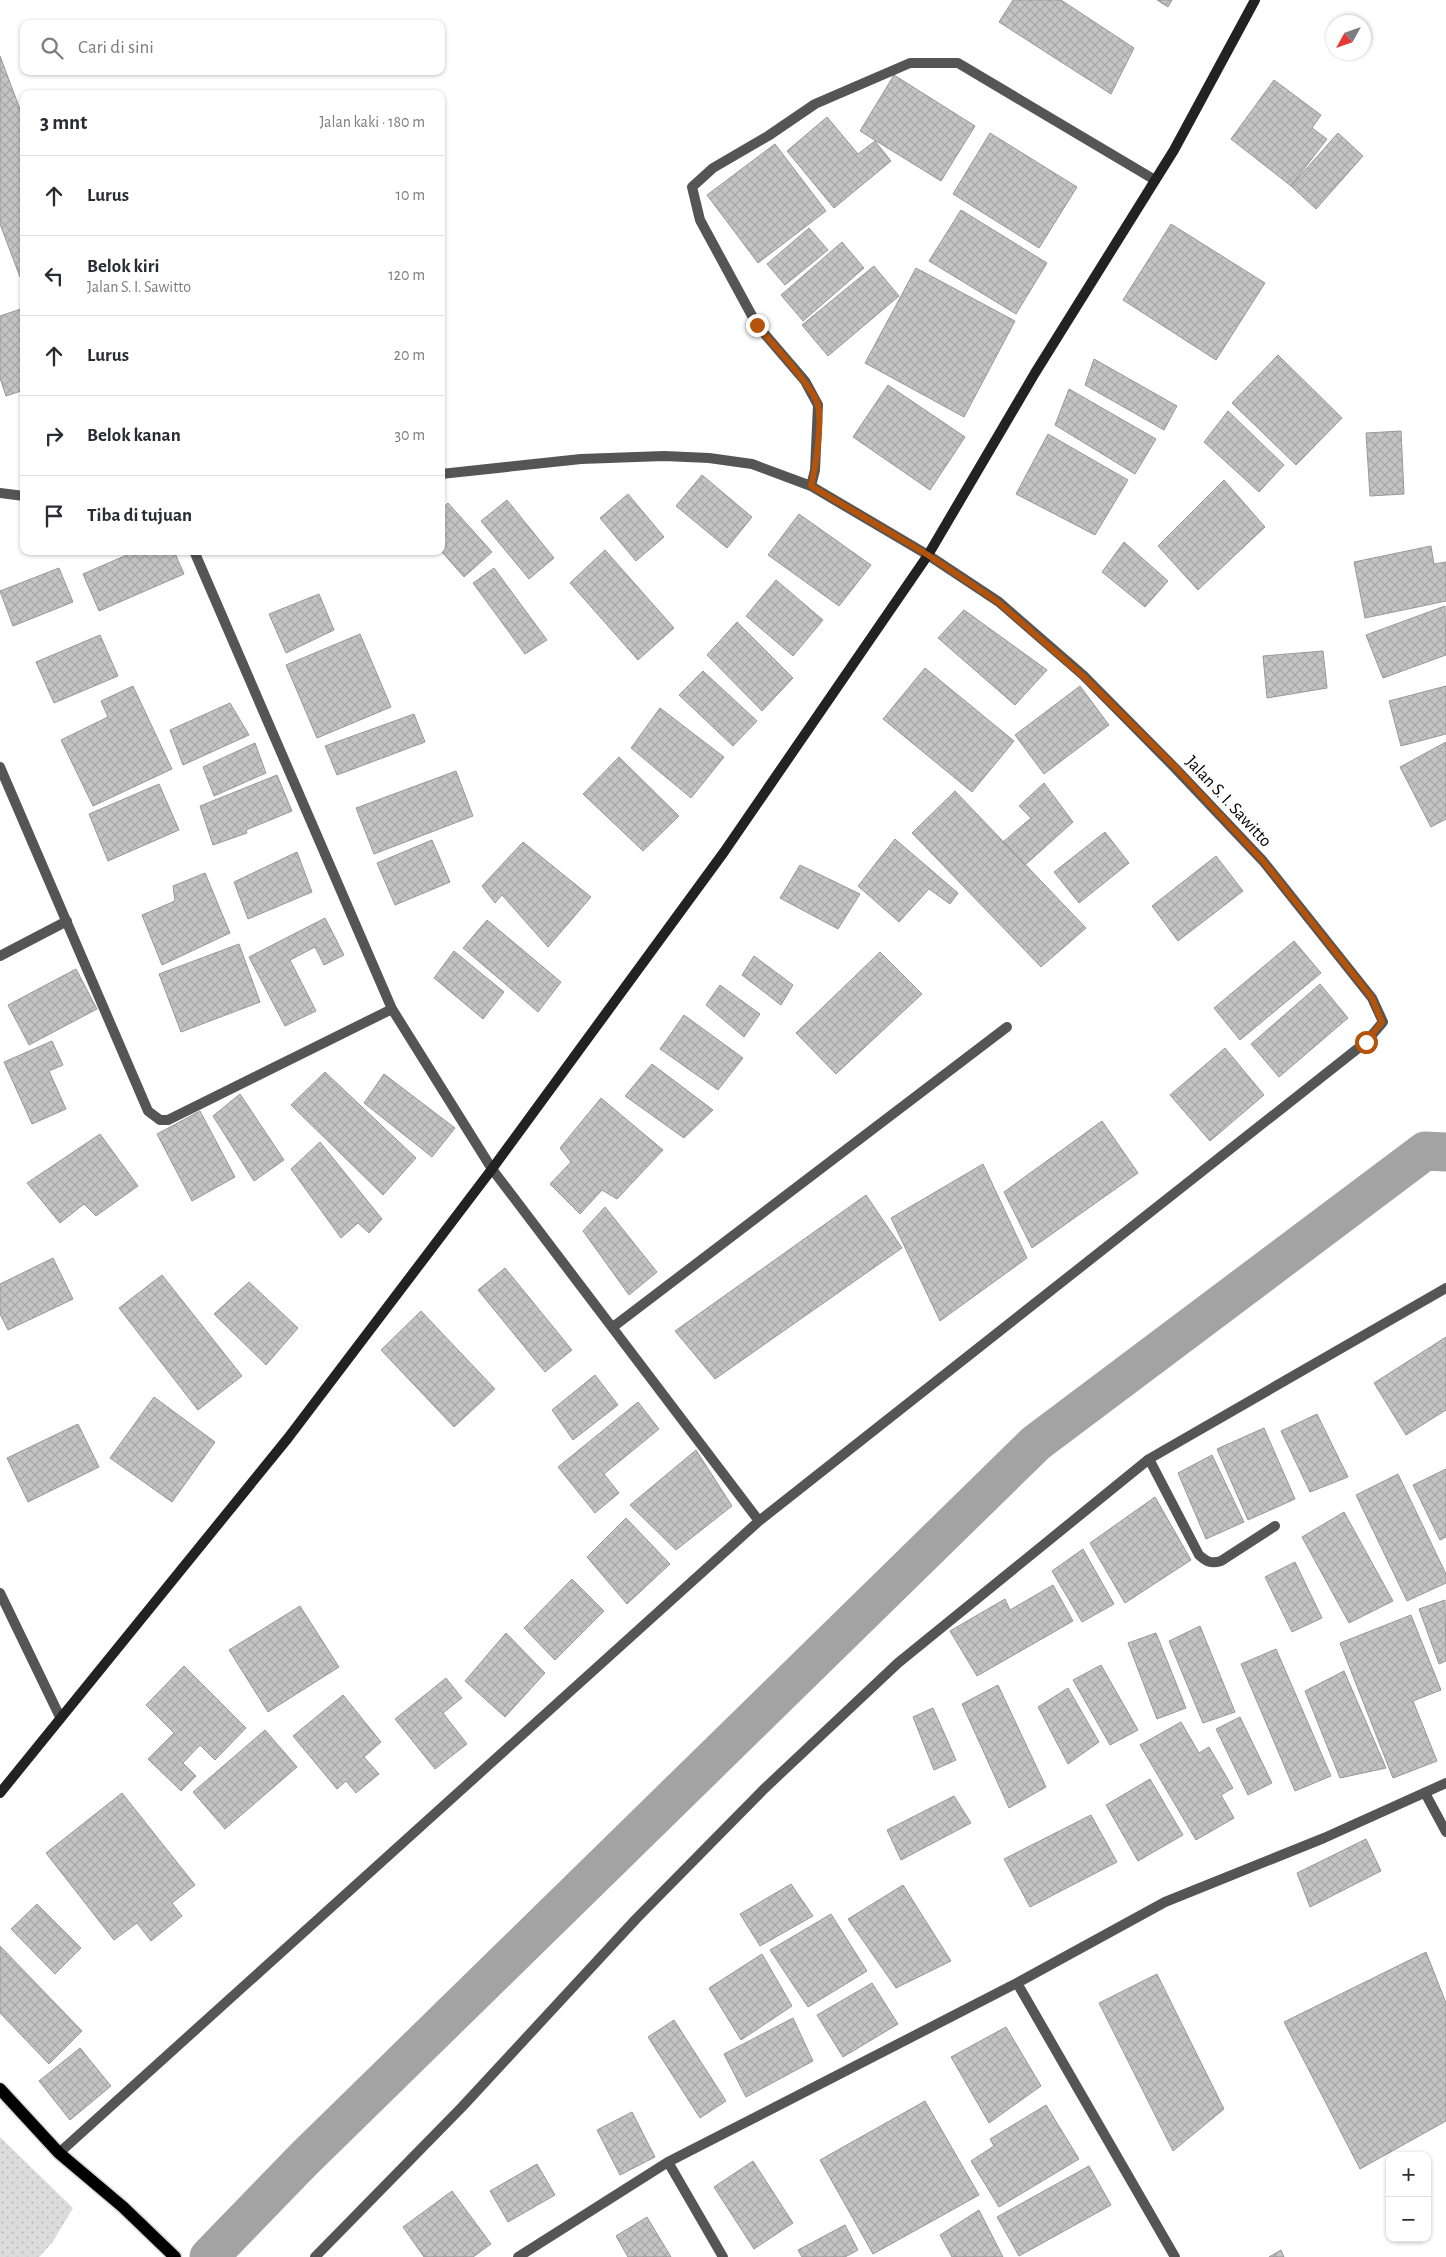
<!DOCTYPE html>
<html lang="id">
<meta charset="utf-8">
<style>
body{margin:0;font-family:"Alegreya Sans",sans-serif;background:#f2f2f3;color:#2b2b33}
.controls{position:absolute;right:15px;bottom:15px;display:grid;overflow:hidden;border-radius:10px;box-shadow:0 1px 4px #0004}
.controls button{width:45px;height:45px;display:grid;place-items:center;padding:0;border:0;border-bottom:1px solid #e1e1e2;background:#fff;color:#2b2b33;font:25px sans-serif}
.compass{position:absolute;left:1326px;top:15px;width:45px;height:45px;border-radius:50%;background:#fff;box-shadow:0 1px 4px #0004;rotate:230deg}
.stop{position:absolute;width:15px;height:15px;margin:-11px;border:4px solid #b45309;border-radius:50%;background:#fff}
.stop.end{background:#b45309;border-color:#fff;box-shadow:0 1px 5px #0008}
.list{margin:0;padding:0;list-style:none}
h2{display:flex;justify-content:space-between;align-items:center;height:65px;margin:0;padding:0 20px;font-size:21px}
h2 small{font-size:16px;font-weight:400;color:#7c7c81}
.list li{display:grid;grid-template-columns:32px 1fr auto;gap:15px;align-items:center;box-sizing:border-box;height:80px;padding:0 20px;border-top:1px solid #e1e1e2}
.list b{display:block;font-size:19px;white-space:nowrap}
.list p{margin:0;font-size:16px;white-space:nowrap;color:#7c7c81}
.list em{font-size:16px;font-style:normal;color:#7c7c81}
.icon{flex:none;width:28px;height:28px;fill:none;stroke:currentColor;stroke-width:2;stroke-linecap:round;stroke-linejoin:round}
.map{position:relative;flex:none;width:1446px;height:2257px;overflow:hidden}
.search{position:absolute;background:#fff;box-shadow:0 1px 4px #0004;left:20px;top:20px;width:425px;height:55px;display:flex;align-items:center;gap:12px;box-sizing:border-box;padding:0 18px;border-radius:10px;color:#7c7c81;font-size:19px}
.panel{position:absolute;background:#fff;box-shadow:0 1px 4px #0004;left:20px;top:90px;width:425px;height:465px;border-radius:10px}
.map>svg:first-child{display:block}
.park{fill:url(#park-dots)}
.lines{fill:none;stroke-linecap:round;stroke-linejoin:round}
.canal{stroke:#a3a3a3;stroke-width:39}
.building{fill:url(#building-cross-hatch);stroke:#999}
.primary-casing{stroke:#dbdbdb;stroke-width:15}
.lane{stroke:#555;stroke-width:10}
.street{stroke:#555;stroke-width:10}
.secondary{stroke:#222;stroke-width:10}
.primary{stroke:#000;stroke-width:12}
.route{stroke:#b45309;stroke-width:6}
.labels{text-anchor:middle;stroke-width:5;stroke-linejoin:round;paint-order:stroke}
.street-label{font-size:18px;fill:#000;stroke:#fff}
</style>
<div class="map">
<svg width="1446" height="2257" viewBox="0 0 1446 2257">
<defs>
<pattern id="park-dots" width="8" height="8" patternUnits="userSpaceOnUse" patternTransform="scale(1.25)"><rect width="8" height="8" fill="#dcdcdc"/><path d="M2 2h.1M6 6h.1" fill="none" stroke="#bbb" stroke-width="1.8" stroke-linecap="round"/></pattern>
<pattern id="building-cross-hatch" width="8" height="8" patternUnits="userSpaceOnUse" patternTransform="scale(1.25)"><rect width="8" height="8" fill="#c4c4c4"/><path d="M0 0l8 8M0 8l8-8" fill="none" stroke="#a7a7a7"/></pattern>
</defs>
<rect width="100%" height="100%" fill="#fff"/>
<!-- park -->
<path class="park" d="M0,2137L73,2208L52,2243L39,2257H0Z"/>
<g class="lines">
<!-- canal -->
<path class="canal" d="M209,2257L304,2159L1036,1443L1425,1151L1446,1152"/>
</g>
<!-- building -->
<path class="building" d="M1013,0H1061L1134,48L1111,94L999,22Z
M1157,0H1172L1168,7Z
M0,56L24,120V276L20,277L0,224Z
M894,75L975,126L941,181L860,131Z
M1274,80L1321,115L1312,128L1327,139L1291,186L1231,139Z
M827,117L858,154L875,141L891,161L834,208L787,151Z
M990,133L1077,187L1039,248L953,194Z
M1338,133L1363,156L1316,209L1291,186Z
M775,144L826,211L758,263L707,195Z
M961,210L1047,263L1016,314L929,261Z
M1171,224L1265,283L1216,360L1123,300Z
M809,228L828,250L785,285L767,264Z
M842,242L864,268L803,321L781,295Z
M874,266L899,296L828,356L802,325Z
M916,268L1015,321L964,417L865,363Z
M24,308V390L6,396L0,378V316Z
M1278,355L1342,418L1296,465L1232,403Z
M1094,359L1177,406L1164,430L1085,385Z
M888,385L965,437L930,490L853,437Z
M1069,389L1156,439L1135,474L1055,425Z
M1228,411L1284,465L1259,492L1204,442Z
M1401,431L1404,494L1370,496L1366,433Z
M1048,434L1128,480L1095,535L1016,494Z
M702,475L752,517L727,548L676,506Z
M1224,480L1265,527L1198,590L1158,546Z
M628,494L664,537L636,561L600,518Z
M507,500L554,558L529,579L481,521Z
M448,503L492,552L464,577L441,551V509Z
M799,514L871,565L839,606L768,555Z
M1124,542L1168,581L1145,607L1102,572Z
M1431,546L1434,564L1446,562V601L1365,618L1354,562Z
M605,550L674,628L638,660L570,583Z
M136,551H174L184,574L99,611L83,574Z
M59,568L73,602L13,626L0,591Z
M494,568L547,640L525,654L473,583Z
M776,580L823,620L793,656L746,616Z
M319,594L334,630L286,653L269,614Z
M1445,606L1446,655L1383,678L1366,635Z
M964,610L1047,670L1015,705L938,638Z
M737,622L793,678L762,711L707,655Z
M360,634L391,707L317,738L286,665Z
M100,635L118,676L54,703L36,662Z
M1323,651L1327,688L1267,698L1263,656Z
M925,668L1014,741L972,792L883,719Z
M703,671L757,721L733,746L679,695Z
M133,686L172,769L93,806L61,740L108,717L101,701Z
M1080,686L1109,725L1044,774L1015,735Z
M1446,686V734L1401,746L1389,701Z
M230,703L249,735L183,765L170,730Z
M660,708L724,757L691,798L631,748Z
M414,714L425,742L337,775L325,746Z
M1446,742V819L1431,827L1400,767Z
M255,743L266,773L214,796L203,767Z
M619,757L679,816L643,851L583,794Z
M456,771L473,816L374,854L356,808Z
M277,775L292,811L246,830L247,833L213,845L200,806Z
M1044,783L1073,822L1025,865L1003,842L1031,818L1019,806Z
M159,784L179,830L108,861L89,814Z
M955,791L1086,928L1041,967L912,833Z
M1105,832L1129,863L1079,903L1054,872Z
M895,839L958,893L950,904L929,889L899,922L858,886Z
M432,840L450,882L395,905L377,863Z
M523,842L591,897L548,947L502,895L495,903L482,886Z
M297,852L312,892L248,919L234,882Z
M1216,856L1243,891L1178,941L1152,906Z
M800,865L860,894L838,929L780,898Z
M205,873L230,933L162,965L142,915L175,901L173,886Z
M325,918L344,955L324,965L315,947L290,960L316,1011L285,1026L249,957Z
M487,920L561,982L538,1012L463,948Z
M1294,941L1321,973L1240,1040L1214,1008Z
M239,944L260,1002L181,1032L159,974Z
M454,951L504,992L483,1019L434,978Z
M880,952L922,994L836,1074L796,1033Z
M754,956L793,985L781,1005L742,975Z
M76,969L97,1009L29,1045L8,1005Z
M1320,984L1348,1018L1279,1077L1251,1044Z
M720,985L760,1014L744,1037L706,1005Z
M684,1015L743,1058L718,1090L660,1049Z
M52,1041L63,1065L49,1071L66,1109L32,1124L4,1062Z
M1225,1048L1264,1095L1210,1141L1170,1095Z
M652,1064L713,1110L684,1138L625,1096Z
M325,1072L416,1158L383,1195L291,1105Z
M384,1074L455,1128L432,1157L364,1103Z
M240,1094L284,1160L254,1181L213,1116Z
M601,1098L663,1150L617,1199L602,1190L580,1214L550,1184L571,1162L560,1148Z
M200,1111L235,1177L192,1201L157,1134Z
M1102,1121L1138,1173L1032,1248L1004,1192Z
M100,1134L138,1186L96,1216L84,1204L60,1223L27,1183Z
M320,1142L382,1219L369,1233L358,1223L341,1238L291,1169Z
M983,1164L1027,1258L940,1321L891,1218Z
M866,1195L902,1248L715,1379L675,1331Z
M605,1207L657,1272L629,1295L583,1231Z
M53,1258L73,1299L8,1330L0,1314V1284Z
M505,1268L572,1350L545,1372L478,1290Z
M162,1275L242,1376L198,1410L119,1308Z
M249,1282L298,1328L266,1365L214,1314Z
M421,1311L495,1389L454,1427L381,1350Z
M1446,1337V1410L1406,1435L1374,1383Z
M595,1375L618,1405L573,1440L552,1410Z
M154,1397L215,1442L172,1502L110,1458Z
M638,1402L659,1429L604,1474L619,1493L595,1513L558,1467Z
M1317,1414L1348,1477L1310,1492L1281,1431Z
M78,1424L99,1467L28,1502L7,1458Z
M1264,1428L1295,1499L1248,1520L1217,1449Z
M696,1450L732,1506L676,1550L630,1505Z
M1212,1455L1244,1522L1206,1539L1178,1473Z
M1446,1469V1537L1440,1540L1413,1485Z
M1398,1474L1446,1574V1583L1407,1601L1356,1495Z
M1155,1497L1191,1560L1125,1603L1090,1543Z
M1344,1512L1393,1601L1349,1623L1302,1537Z
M626,1518L670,1564L627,1604L587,1557Z
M1083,1549L1114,1604L1082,1622L1052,1571Z
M1295,1562L1322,1618L1292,1632L1265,1577Z
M572,1579L604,1611L555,1660L524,1628Z
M1053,1585L1073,1621L977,1676L950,1631L1005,1599L1010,1610Z
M1445,1600L1446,1661L1439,1664L1419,1609Z
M300,1606L339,1667L268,1712L229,1650Z
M1411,1615L1441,1690L1413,1701L1437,1761L1393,1778L1340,1643Z
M1200,1626L1235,1712L1203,1723L1169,1641Z
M506,1633L545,1673L505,1717L465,1681Z
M1156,1633L1186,1708L1157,1719L1128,1643Z
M1276,1649L1331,1776L1295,1791L1241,1664Z
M1101,1665L1138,1730L1110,1745L1073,1680Z
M184,1666L246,1728L215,1760L200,1745L183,1763L196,1776L181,1791L148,1759L174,1733L146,1705Z
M1344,1671L1386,1768L1340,1778L1305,1691Z
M446,1678L462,1698L443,1713L467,1744L435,1769L395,1719Z
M998,1685L1046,1787L1009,1808L962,1704Z
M1068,1688L1099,1742L1068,1764L1038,1707Z
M343,1695L381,1742L364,1757L379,1774L356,1793L346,1781L337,1789L293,1736Z
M933,1708L956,1760L934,1770L913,1717Z
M1240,1717L1272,1783L1248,1795L1216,1729Z
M1181,1722L1199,1753L1209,1747L1233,1788L1221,1795L1234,1818L1196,1840L1140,1745Z
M265,1730L297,1767L225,1829L193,1792Z
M1150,1779L1183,1835L1138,1861L1106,1805Z
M122,1793L195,1885L172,1903L182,1916L151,1941L137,1923L114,1940L46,1853Z
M954,1796L971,1823L901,1860L887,1830Z
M1091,1815L1117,1862L1030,1907L1004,1859Z
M1366,1839L1381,1871L1310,1907L1297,1873Z
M791,1884L813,1916L760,1946L740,1914Z
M903,1885L951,1961L896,1988L848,1919Z
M37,1904L81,1948L55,1974L11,1929Z
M831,1914L867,1971L808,2007L770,1950Z
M0,1946L82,2031L49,2064L0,2013Z
M1426,1952L1446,2003V2121L1360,2169L1284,2022Z
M762,1954L792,2006L741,2040L709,1988Z
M1157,1974L1224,2109L1173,2151L1099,2003Z
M872,1983L898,2024L843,2057L817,2015Z
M793,2018L813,2061L746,2097L724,2054Z
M674,2020L726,2101L700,2118L648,2037Z
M1006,2027L1041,2086L989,2123L951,2057Z
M80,2048L111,2086L70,2120L39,2081Z
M925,2101L979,2195L873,2254L820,2160Z
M1046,2105L1079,2159L999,2207L971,2161L994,2146L990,2139Z
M632,2112L655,2157L620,2175L597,2130Z
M753,2161L793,2223L754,2249L714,2187Z
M537,2164L555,2195L508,2222L490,2191Z
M1089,2166L1111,2205L1019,2256L997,2217Z
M452,2191L491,2244L473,2257H424L403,2227Z
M979,2210L1003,2257H952L940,2235Z
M647,2217L671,2257H628L616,2236Z
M845,2225L858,2250L845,2257H802L798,2250Z
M1281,2250L1284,2257H1269Z"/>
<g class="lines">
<defs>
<path id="primary" d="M0,2089L59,2153L123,2207L175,2257"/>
</defs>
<!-- primary casing -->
<use href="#primary" class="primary-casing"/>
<!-- lane -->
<path class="lane" d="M613,1327L1007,1027
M1425,1793L1446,1832"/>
<!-- street -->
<path class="street" d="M811,486L815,470L818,405L805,381L757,325L700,220L692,187L713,168L768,136L815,104L910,63H958L1155,180
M0,493L24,496
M194,551L392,1009L492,1169L759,1521
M0,767L148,1111L160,1120H168L392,1009
M0,956L67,921
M1149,1459L1199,1555C1207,1562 1211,1564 1221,1561L1275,1526
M0,1593L60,1717
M1017,1983L1175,2257
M59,2153L759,1521L1366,1042L1383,1022L1372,998L1263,861L1175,768L1083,675L999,602L928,555L811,486L752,464L709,458L664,456L581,459L441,474
M668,2162L723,2257
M315,2257L462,2107L636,1919L764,1789L898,1663L1149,1459L1446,1288
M518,2257L668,2162L1017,1983L1165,1902L1324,1838L1446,1783"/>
<!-- secondary -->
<path class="secondary" d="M0,1793L288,1438L492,1169L724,852L928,555L1035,373L1174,150L1255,0"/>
<!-- primary -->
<use href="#primary" class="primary"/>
</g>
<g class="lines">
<!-- route -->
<path class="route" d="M757,325C771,343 812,385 818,405C822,423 816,467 811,486L928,555L998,602L1083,676L1176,768L1263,861L1372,998L1382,1022L1366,1042"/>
</g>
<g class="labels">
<!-- street labels -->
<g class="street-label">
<text transform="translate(1229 801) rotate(47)" y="6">Jalan S. I. Sawitto</text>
</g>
</g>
</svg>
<div class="controls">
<button>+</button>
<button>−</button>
</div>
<svg class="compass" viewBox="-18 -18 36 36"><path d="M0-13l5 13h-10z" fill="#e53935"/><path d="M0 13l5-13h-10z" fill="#7c7c81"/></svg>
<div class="stop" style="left:1366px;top:1042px"></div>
<div class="stop end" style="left:757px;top:325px"></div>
<div class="search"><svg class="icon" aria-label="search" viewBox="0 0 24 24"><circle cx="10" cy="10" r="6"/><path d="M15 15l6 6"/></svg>Cari di sini</div>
<section class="panel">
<h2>3 mnt<small>Jalan kaki · 180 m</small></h2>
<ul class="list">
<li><svg class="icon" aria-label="ahead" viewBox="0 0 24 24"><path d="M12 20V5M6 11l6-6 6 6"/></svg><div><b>Lurus</b></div><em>10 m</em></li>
<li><svg class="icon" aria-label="left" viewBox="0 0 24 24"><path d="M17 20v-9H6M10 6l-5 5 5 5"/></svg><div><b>Belok kiri</b><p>Jalan S. I. Sawitto</p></div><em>120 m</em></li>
<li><svg class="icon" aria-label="ahead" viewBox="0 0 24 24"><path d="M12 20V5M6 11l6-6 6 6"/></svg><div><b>Lurus</b></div><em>20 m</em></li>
<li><svg class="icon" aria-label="right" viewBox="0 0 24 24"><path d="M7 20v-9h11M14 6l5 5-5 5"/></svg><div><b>Belok kanan</b></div><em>30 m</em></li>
<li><svg class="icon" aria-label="arrive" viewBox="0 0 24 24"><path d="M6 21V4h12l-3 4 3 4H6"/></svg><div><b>Tiba di tujuan</b></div></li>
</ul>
</section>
</div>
